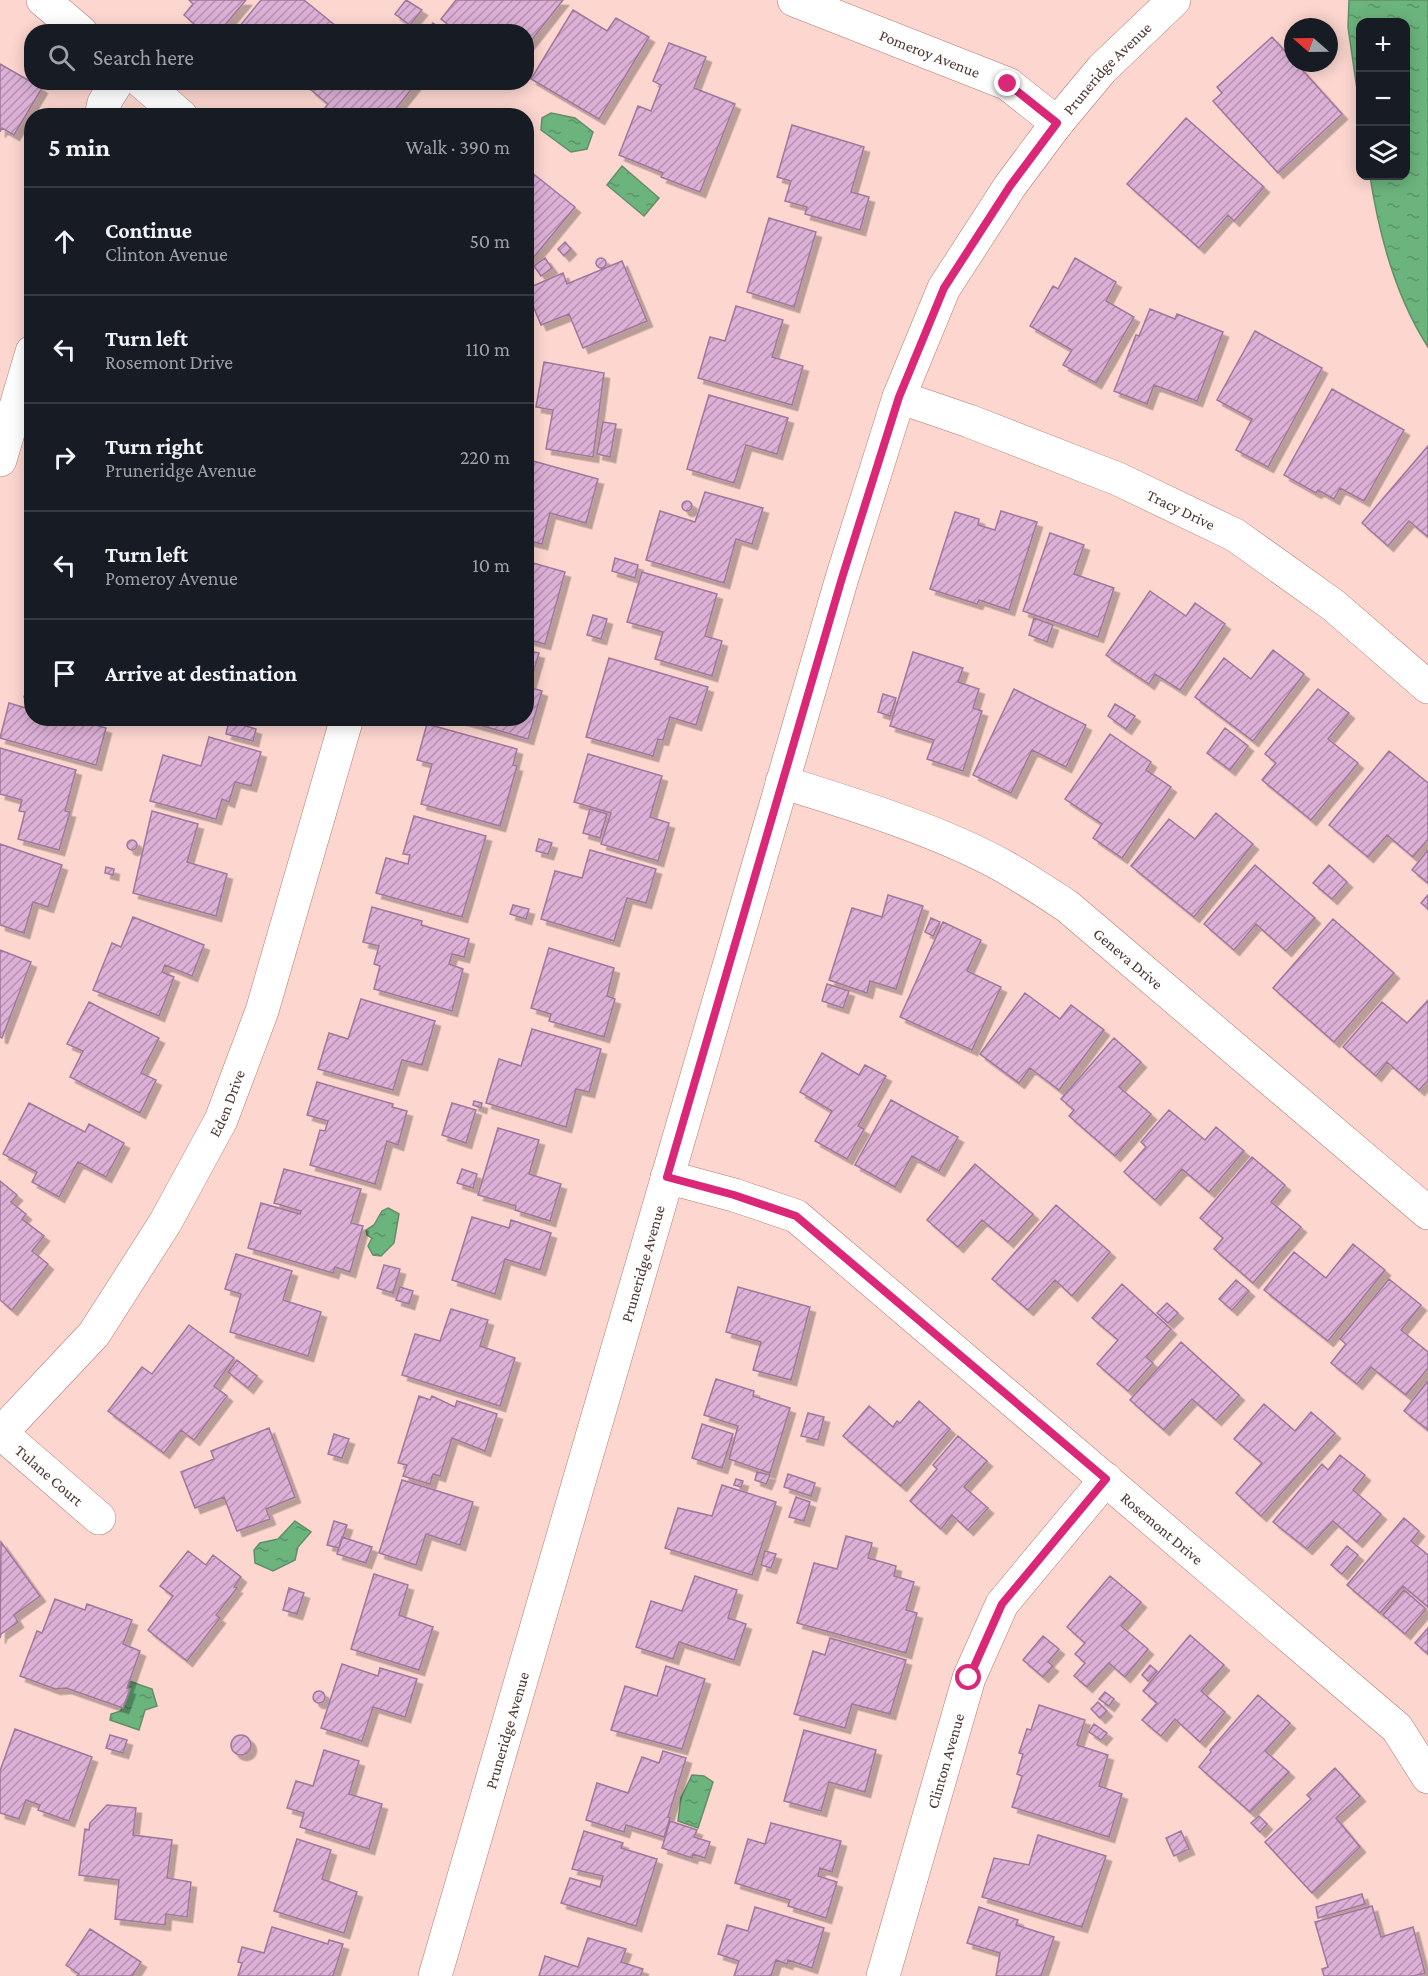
<!DOCTYPE html>
<meta charset="utf-8">
<style>
body{margin:0;font-family:"Crimson Pro",serif;background:#242831;color:#f1f3f6}
.controls{position:absolute;right:18px;top:18px;display:grid;overflow:hidden;border-radius:12px;box-shadow:0 3px 15px #0003}
.controls button{width:54px;height:54px;display:grid;place-items:center;padding:0;border:0;border-bottom:2px solid #363941;background:#171b24;color:#f1f3f6;font:30px sans-serif}
.compass{position:absolute;left:1284px;top:18px;width:54px;height:54px;border-radius:50%;background:#171b24;box-shadow:0 3px 15px #0003;rotate:290deg}
.stop{position:absolute;width:18px;height:18px;margin:-14px;border:4px solid #db2777;border-radius:50%;background:#fff}
.stop.end{background:#db2777;border-color:#fff;box-shadow:0 2px 6px #0008}
.list{margin:0;padding:0;list-style:none}
h2{display:flex;justify-content:space-between;align-items:center;height:78px;margin:0;padding:0 24px;font-size:26px}
h2 small{font-size:20px;font-weight:400;color:#9ea1a6}
.list li{display:grid;grid-template-columns:39px 1fr auto;gap:18px;align-items:center;box-sizing:border-box;height:108px;padding:0 24px;border-top:2px solid #363941}
.list b{display:block;font-size:22px;white-space:nowrap}
.list p{margin:0;font-size:20px;white-space:nowrap;color:#9ea1a6}
.list em{font-size:20px;font-style:normal;color:#9ea1a6}
.icon{flex:none;width:33px;height:33px;fill:none;stroke:currentColor;stroke-width:2;stroke-linecap:round;stroke-linejoin:round}
.map{position:relative;flex:none;width:1428px;height:1976px;overflow:hidden}
.search{position:absolute;background:#171b24;box-shadow:0 3px 15px #0003;left:24px;top:24px;width:510px;height:66px;display:flex;align-items:center;gap:15px;box-sizing:border-box;padding:0 21px;border-radius:24px;color:#9ea1a6;font-size:22px}
.panel{position:absolute;background:#171b24;box-shadow:0 3px 15px #0003;left:24px;top:108px;width:510px;height:618px;border-radius:24px}
.map>svg:first-child{display:block}
.water{fill:url(#water-ripples);stroke:#628e66;stroke-width:1.5}
.building{fill:url(#building-hatch);stroke:#a1779c;stroke-width:1.5;filter:url(#shadow)}
.lines{fill:none;stroke-linecap:round;stroke-linejoin:round}
.minor-casing{stroke:#b1796e;stroke-width:34}
.major-casing{stroke:#b1796e;stroke-width:34}
.minor{stroke:#fff;stroke-width:33}
.major{stroke:#fff;stroke-width:33}
.route{stroke:#db2777;stroke-width:8}
.labels{text-anchor:middle;stroke-width:4.5;stroke-linejoin:round;paint-order:stroke}
.street-label{font-size:16px;fill:#4d3530;stroke:#f7eae7}
</style>
<div class="map">
<svg width="1428" height="1976" viewBox="0 0 1428 1976">
<defs>
<pattern id="water-ripples" width="26" height="14" patternUnits="userSpaceOnUse" patternTransform="scale(1.5)"><rect width="26" height="14" fill="#6bb47d"/><path d="M2 4q2-2 4 0t4 0M15 11q2-2 4 0t4 0" fill="none" stroke="#5a9367"/></pattern>
<pattern id="building-hatch" width="6" height="6" patternUnits="userSpaceOnUse" patternTransform="scale(1.5)"><rect width="6" height="6" fill="#ddb1d7"/><path d="M-1 1l2-2M0 6l6-6M5 7l2-2" fill="none" stroke="#b591af"/></pattern>
<filter id="shadow"><feDropShadow dx="5.5" dy="5.5" stdDeviation="0" flood-color="#0004"/></filter>
</defs>
<rect width="100%" height="100%" fill="#fcd6cf"/>
<!-- water -->
<path class="water" d="M1349,0H1428V347C1395,296 1379,235 1370,176H1406V22H1360V110L1348,27Z
M551,113L575,118L593,132L587,149L571,152L541,130L542,118Z
M622,166L659,198L644,216L607,185Z
M388,1208L399,1214L394,1243L381,1256L373,1255L368,1246L372,1238L367,1235L366,1230L374,1225L382,1211Z
M295,1521L311,1532L298,1547L295,1560L273,1571L255,1563L254,1550L260,1543L278,1539Z
M129,1681L152,1689L157,1706L145,1710L139,1730L110,1720L111,1714L121,1711Z
M692,1775L704,1776L713,1782L698,1828L678,1821L681,1798Z"/>
<!-- building -->
<path class="building" d="M189,0H246L219,32H203L184,15L193,4Z
M261,0H304L342,31L235,32Z
M406,0L422,10L410,25L395,14Z
M456,0H563L526,47V32H458L441,19Z
M573,10L607,31L616,18L649,37L599,119L531,79Z
M433,23L440,28L438,32H426Z
M1272,37L1293,60V63H1296L1342,114L1278,173L1213,101L1222,93L1217,87Z
M669,43L706,57L694,88L735,104L700,192L661,177L663,173L619,155L638,106L651,111L661,85L653,81Z
M0,64L42,88L14,135L2,128L0,132Z
M315,82H417L390,116H334L325,108L328,104L310,89Z
M1186,118L1264,187L1234,221L1228,215L1199,248L1127,184Z
M792,125L864,147L851,192L869,197L860,230L805,214L807,207L785,201L791,181L777,177Z
M526,168L575,207L529,263L526,262Z
M769,218L816,232L794,307L747,292Z
M565,242L571,249L564,256L558,249Z
M545,258L552,268L541,276L534,266Z
M1075,258L1116,282L1106,301L1134,317L1096,383L1063,365L1072,350L1030,326L1053,286L1058,289Z
M596 263a5 5 0 1 1 10 0a5 5 0 1 1-10 0Z
M622,261L647,321L583,348L569,314L541,325L526,289L563,273L567,284Z
M736,306L783,320L772,357L803,366L792,405L698,378L710,337L725,341Z
M1150,309L1175,319L1177,314L1223,332L1197,401L1154,385L1147,404L1114,391L1136,335L1139,336Z
M1255,331L1322,368L1268,467L1236,450L1252,419L1217,400Z
M544,362L604,373L593,457L546,449L553,410L536,407Z
M1332,389L1404,430L1364,501L1340,488L1334,499L1318,490L1316,493L1284,475Z
M709,395L788,418L777,454L746,445L734,483L687,469Z
M603,422L616,424L610,457L597,454Z
M1428,446V537L1409,521L1388,546L1362,523Z
M526,459L598,479L586,523L550,513L542,544L526,540Z
M705,492L763,508L752,544L736,539L724,583L646,560L660,511L695,522Z
M682 506a5 5 0 1 1 10 0a5 5 0 1 1-10 0Z
M1001,511L1037,522L1009,610L979,600L977,604L930,589L955,512L979,519L978,525L995,530Z
M1050,533L1084,545L1074,574L1114,588L1098,637L1023,611Z
M615,558L638,565L635,578L612,571Z
M526,561L565,572L545,644L526,639Z
M642,572L717,594L705,636L722,641L712,676L655,659L663,632L627,622Z
M1150,591L1186,616L1195,603L1225,624L1180,690L1155,674L1149,684L1106,655Z
M593,615L607,619L601,639L587,635Z
M1034,618L1053,625L1047,642L1029,635Z
M32,627V647L26,645Z
M526,650L539,653L529,687L542,691L528,739L455,718H526Z
M1273,650L1304,674L1253,741L1195,697L1224,658L1251,679Z
M913,652L963,668L958,682L979,689L973,708L982,711L963,771L927,759L934,740L890,726Z
M609,658L708,687L696,725L670,717L663,740L658,739L653,756L586,737Z
M32,672V699L24,697Z
M1014,689L1086,725L1066,767L1032,750L1011,793L973,775Z
M1318,689L1349,713L1328,739L1358,763L1311,820L1262,780L1276,763L1265,754Z
M883,694L896,698L890,716L878,712Z
M32,701V718H93L92,724L106,728L96,765L0,738L9,703L29,709Z
M1115,704L1135,716L1126,729L1108,716Z
M229,721L256,729L253,741L226,734Z
M427,724L517,749L513,765L517,766L500,826L421,804L432,764L417,760Z
M1225,728L1248,746L1230,770L1207,753Z
M1110,734L1151,762L1146,770L1171,787L1122,858L1093,838L1102,824L1065,799Z
M209,737L261,752L251,786L235,782L229,802L222,799L216,819L150,801L163,755L201,766Z
M0,748L76,770L65,811L70,812L59,850L18,839L25,812L19,811L22,800L0,794Z
M1389,751L1428,783V839L1413,857L1387,835L1368,857L1329,825Z
M588,754L662,776L650,817L669,823L658,861L601,844L611,813L574,802Z
M590,809L607,814L600,838L583,833Z
M152,811L198,824L187,862L227,874L216,916L133,893Z
M1216,813L1253,844L1194,917L1131,866L1169,819L1195,839Z
M414,816L486,836L462,917L376,893L386,858L408,864L410,855L403,854Z
M539,839L552,843L548,854L536,851Z
M127 845a5 5 0 1 1 10 0a5 5 0 1 1-10 0Z
M0,844L62,865L48,907L33,902L24,933L0,925Z
M590,850L656,869L646,903L627,898L614,941L541,919L555,871L582,878Z
M1428,850V883L1412,870Z
M1255,865L1315,918L1286,951L1256,924L1234,950L1204,924Z
M1329,865L1347,882L1332,899L1313,883Z
M106,867L114,869L113,875L105,873Z
M888,895L923,906L896,989L870,981L867,993L829,980L852,908L882,917Z
M1428,895V909L1421,903Z
M513,905L529,909L526,919L510,914Z
M372,907L422,921L421,925L469,939L464,957L452,954L449,964L463,969L452,1011L374,989L380,966L374,964L379,946L363,942Z
M133,917L204,945L192,976L165,965L162,972L174,977L159,1016L93,990L112,943L121,947Z
M931,918L940,922L933,936L925,932Z
M1333,919L1394,973L1334,1042L1273,988Z
M943,922L981,940L967,971L1001,987L972,1050L900,1017Z
M549,948L614,968L607,996L615,999L604,1037L549,1021L551,1014L531,1008Z
M0,950L31,962L2,1038L0,1037Z
M827,984L849,991L843,1008L822,1001Z
M1025,993L1060,1019L1071,1005L1104,1030L1059,1090L1030,1068L1019,1083L980,1054Z
M361,999L435,1021L422,1065L402,1060L393,1090L318,1069L329,1033L348,1039Z
M1428,1000V1080L1419,1090L1387,1062L1376,1076L1343,1047L1382,1002L1407,1023Z
M89,1002L159,1038L141,1073L156,1080L140,1113L70,1077L83,1051L67,1044Z
M532,1029L601,1049L589,1092L576,1089L566,1127L486,1103L499,1059L521,1066Z
M1114,1038L1141,1062L1119,1087L1151,1114L1115,1156L1069,1116L1074,1110L1061,1099Z
M822,1053L859,1075L865,1065L886,1076L858,1126L864,1129L847,1159L815,1141L832,1111L800,1092Z
M317,1082L393,1104L392,1107L407,1111L398,1145L387,1141L375,1184L310,1165L320,1130L325,1131L328,1121L307,1115Z
M891,1100L958,1137L939,1171L912,1156L895,1187L855,1165Z
M474,1101L482,1103L481,1108L473,1105Z
M29,1103L85,1132L89,1124L124,1143L106,1177L78,1162L59,1197L32,1182L37,1172L3,1154Z
M452,1103L476,1110L466,1143L442,1135Z
M1169,1110L1205,1140L1216,1127L1244,1151L1209,1192L1182,1169L1155,1200L1124,1172L1146,1147L1141,1142Z
M498,1128L539,1140L529,1174L561,1184L550,1221L515,1210L516,1206L478,1195Z
M1252,1157L1285,1185L1271,1202L1301,1227L1253,1283L1214,1249L1223,1238L1200,1218Z
M975,1164L1033,1214L1008,1242L982,1220L958,1247L927,1220Z
M284,1169L361,1189L351,1223L363,1226L350,1272L335,1267L333,1273L248,1248L261,1203L300,1214L301,1211L274,1203Z
M462,1169L477,1174L473,1188L457,1183Z
M0,1181L17,1195L11,1202L26,1214L22,1219L44,1236L32,1251L48,1264L12,1310L0,1300Z
M1056,1205L1110,1252L1072,1296L1055,1280L1028,1310L992,1279Z
M472,1217L509,1228L511,1220L551,1233L540,1270L505,1259L495,1294L452,1280Z
M1353,1244L1385,1270L1328,1341L1264,1290L1294,1252L1326,1278Z
M236,1254L292,1271L283,1300L321,1312L308,1356L230,1332L241,1294L225,1289Z
M384,1265L400,1269L393,1293L377,1288Z
M1389,1279L1421,1305L1401,1330L1428,1352V1368L1406,1395L1371,1367L1357,1384L1331,1363L1346,1344L1340,1339Z
M1236,1280L1249,1291L1232,1310L1219,1299Z
M1122,1284L1171,1329L1146,1357L1153,1363L1128,1391L1097,1364L1118,1340L1092,1318Z
M400,1287L413,1291L409,1304L396,1300Z
M738,1287L810,1307L791,1380L753,1370L761,1342L726,1332Z
M1167,1303L1178,1313L1168,1323L1157,1313Z
M451,1309L488,1320L480,1346L515,1358L500,1406L402,1375L415,1334L440,1341Z
M189,1325L234,1358L214,1386L227,1396L194,1440L181,1430L164,1453L108,1411L142,1367L152,1374Z
M1181,1342L1239,1395L1216,1420L1192,1399L1164,1430L1130,1400Z
M237,1360L257,1376L248,1388L228,1372Z
M716,1379L754,1391L753,1396L790,1408L770,1473L729,1459L738,1426L704,1415Z
M1428,1381V1430L1404,1411Z
M419,1396L430,1400L432,1396L455,1407L457,1401L497,1414L485,1451L452,1438L440,1476L433,1474L430,1484L403,1476L407,1465L398,1463Z
M919,1401L950,1429L901,1486L843,1436L869,1406L893,1427L897,1421L900,1423Z
M1264,1404L1295,1431L1311,1412L1335,1433L1261,1516L1236,1493L1262,1463L1234,1439Z
M808,1413L824,1417L818,1440L801,1436Z
M702,1424L733,1434L722,1468L692,1458Z
M269,1428L295,1497L266,1509L270,1519L237,1531L224,1497L195,1508L181,1472L214,1459L211,1451Z
M334,1434L349,1439L342,1458L328,1454Z
M958,1436L987,1461L964,1487L988,1508L968,1530L952,1515L941,1529L910,1501L937,1469L933,1465Z
M1340,1455L1365,1475L1353,1490L1381,1514L1357,1542L1333,1521L1307,1549L1273,1522L1322,1464L1328,1470Z
M757,1472L770,1475L766,1484L755,1480Z
M788,1474L815,1483L811,1496L784,1487Z
M736,1479L743,1481L741,1487L734,1485Z
M402,1480L473,1502L460,1545L426,1534L416,1565L379,1553Z
M722,1485L776,1502L752,1575L665,1548L678,1508L712,1516Z
M796,1497L810,1502L804,1521L789,1517Z
M1404,1518L1419,1531L1411,1541L1428,1555V1607L1403,1586L1380,1613L1347,1585Z
M334,1521L347,1525L339,1548L327,1545Z
M846,1536L872,1543L868,1558L896,1566L894,1576L914,1582L906,1610L917,1613L906,1653L797,1623L814,1563L837,1569Z
M342,1537L372,1547L366,1563L337,1554Z
M1,1542L40,1596L14,1615L18,1622L1,1634L0,1638Z
M1347,1546L1358,1555L1342,1574L1331,1565Z
M188,1551L206,1565L213,1555L241,1577L234,1587L237,1588L216,1615L220,1618L187,1661L148,1630L173,1596L160,1586Z
M765,1551L776,1554L771,1568L761,1565Z
M374,1574L408,1585L399,1615L433,1627L419,1670L351,1649Z
M695,1576L737,1590L728,1618L746,1624L734,1660L679,1642L673,1659L636,1647L651,1601L682,1611Z
M1110,1576L1141,1602L1121,1626L1148,1649L1125,1677L1109,1663L1087,1687L1074,1676L1085,1663L1075,1654L1085,1643L1067,1627Z
M289,1588L304,1593L297,1614L283,1610Z
M1404,1590L1426,1609L1405,1634L1383,1615Z
M55,1599L85,1610L87,1604L132,1620L123,1644L140,1651L127,1688L130,1689L123,1708L66,1688L55,1689L20,1676L37,1631L42,1633Z
M1428,1628V1654L1415,1643Z
M1190,1635L1224,1665L1201,1691L1225,1712L1200,1742L1175,1719L1161,1736L1142,1720L1157,1703L1143,1691Z
M1043,1636L1059,1649L1048,1662L1053,1666L1043,1677L1023,1660Z
M830,1638L906,1660L890,1714L852,1704L845,1728L794,1714L813,1651L825,1655Z
M342,1664L378,1676L380,1668L417,1679L405,1717L373,1707L362,1741L321,1728Z
M1150,1665L1157,1671L1148,1681L1142,1675Z
M666,1666L705,1679L682,1749L611,1730L625,1686L657,1696Z
M313 1697a6 6 0 1 1 12 0a6 6 0 1 1-12 0Z
M1105,1692L1114,1699L1109,1706L1099,1699Z
M1258,1695L1290,1723L1265,1751L1289,1772L1250,1812L1199,1767L1211,1752L1210,1750Z
M1098,1702L1107,1711L1100,1718L1091,1709Z
M1039,1705L1085,1720L1077,1745L1108,1755L1099,1786L1122,1794L1109,1837L1012,1807L1022,1776L1017,1774L1023,1754L1019,1753L1027,1729L1031,1730Z
M1094,1724L1107,1733L1101,1740L1089,1732Z
M15,1729L92,1757L69,1821L38,1810L40,1805L26,1800L19,1819L0,1813V1771Z
M804,1730L876,1750L865,1792L829,1782L821,1811L784,1801Z
M110,1735L127,1740L123,1753L106,1748Z
M231 1745a10 10 0 1 1 20 0a10 10 0 1 1-20 0Z
M324,1750L359,1761L349,1794L382,1804L369,1849L300,1827L304,1813L287,1808L296,1781L313,1786Z
M663,1751L686,1758L668,1817L670,1818L664,1837L626,1825L624,1832L586,1820L597,1783L628,1793L642,1757L659,1763Z
M1335,1768L1360,1796L1336,1818L1360,1847L1312,1893L1265,1842L1311,1799L1307,1795Z
M107,1805L136,1808L133,1835L172,1840L167,1878L191,1882L187,1917L166,1914L165,1925L115,1919L119,1880L79,1875L85,1829L89,1830L90,1823Z
M1259,1816L1267,1824L1260,1832L1251,1823Z
M670,1821L697,1830L694,1837L710,1842L705,1858L693,1854L692,1858L662,1848Z
M771,1823L841,1841L832,1872L820,1868L818,1876L837,1882L826,1918L788,1906L790,1900L735,1883L748,1839L765,1844Z
M584,1831L623,1843L621,1848L657,1859L636,1926L561,1903L570,1878L600,1887L603,1876L572,1869Z
M1181,1831L1189,1849L1174,1856L1166,1838Z
M1038,1835L1106,1856L1082,1927L982,1897L994,1858L1029,1865Z
M297,1839L331,1850L322,1879L357,1892L344,1933L274,1911Z
M1362,1894L1365,1904L1318,1918L1316,1907Z
M1372,1906L1381,1937L1413,1927L1425,1973L1413,1976H1324L1322,1969L1328,1967L1315,1922Z
M755,1907L824,1928L812,1968L788,1960L787,1964L776,1960L771,1976H734L739,1961L718,1954L727,1925L748,1931Z
M979,1907L1018,1920L1016,1925L1054,1937L1041,1976H996L1000,1953L967,1943Z
M272,1927L328,1944L329,1940L343,1944L333,1976H238L242,1963L238,1962L242,1947L264,1953Z
M90,1929L141,1962L132,1976H77L79,1974L66,1965Z
M588,1938L626,1949L621,1962L643,1969L640,1976H539L545,1956L578,1967Z"/>
<g class="lines">
<defs>
<g id="minor">
<path d="M43,0L81,32"/>
<path id="s1" d="M794,0L1008,84L1057,123"/>
<path d="M142,82L181,116"/>
<path d="M101,116L104,103L117,82"/>
<path id="s2" d="M899,397L969,421L1118,479L1235,535L1333,605L1428,687"/>
<path d="M0,460L32,352"/>
<path id="s3" d="M782,782C855,805 938,830 1005,867C1026,879 1047,893 1067,906L1428,1213"/>
<path id="s4" d="M667,1177L734,1195L796,1216L1397,1728L1428,1777"/>
<path id="s5" d="M1,1433L99,1518"/>
<path id="s6" d="M0,1434L94,1334L165,1223L221,1120L262,1011L347,718"/>
<path id="s7" d="M883,1976L969,1678L1002,1604L1106,1479"/>
</g>
<g id="major">
<path id="s8" d="M435,1976L842,578L899,397L944,288L1010,186L1057,123L1102,69L1174,0"/>
</g>
</defs>
<!-- minor casing -->
<use href="#minor" class="minor-casing"/>
<!-- major casing -->
<use href="#major" class="major-casing"/>
<!-- minor -->
<use href="#minor" class="minor"/>
<!-- major -->
<use href="#major" class="major"/>
</g>
<g class="lines">
<!-- route -->
<path class="route" d="M969,1678L1002,1604L1106,1479L796,1216L734,1195L667,1177L842,578L899,397L944,288L1010,186L1057,123L1008,84"/>
</g>
<g class="labels">
<!-- street labels -->
<g class="street-label">
<text dy="6" stroke="none"><textPath href="#s1" startOffset="146">Pomeroy Avenue</textPath></text>
<text dy="6" stroke="none"><textPath href="#s8" startOffset="2038">Pruneridge Avenue</textPath></text>
<text dy="6" stroke="none"><textPath href="#s2" startOffset="304">Tracy Drive</textPath></text>
<text dy="6" stroke="none"><textPath href="#s3" startOffset="393">Geneva Drive</textPath></text>
<text dy="6" stroke="none"><textPath href="#s6" startOffset="404">Eden Drive</textPath></text>
<text dy="6" stroke="none"><textPath href="#s8" startOffset="742">Pruneridge Avenue</textPath></text>
<text dy="6" stroke="none"><textPath href="#s5" startOffset="64">Tulane Court</textPath></text>
<text dy="6" stroke="none"><textPath href="#s4" startOffset="616">Rosemont Drive</textPath></text>
<text dy="6" stroke="none"><textPath href="#s8" startOffset="256">Pruneridge Avenue</textPath></text>
<text dy="6" stroke="none"><textPath href="#s7" startOffset="224">Clinton Avenue</textPath></text>
</g>
</g>
</svg>
<div class="controls">
<button>+</button>
<button>−</button>
<button><svg class="icon" aria-label="layers" viewBox="0 0 24 24"><path d="M12 4l9 5-9 5-9-5zM3 14l9 5 9-5"/></svg></button>
</div>
<svg class="compass" viewBox="-18 -18 36 36"><path d="M0-13l5 13h-10z" fill="#e53935"/><path d="M0 13l5-13h-10z" fill="#9ea1a6"/></svg>
<div class="stop" style="left:969px;top:1678px"></div>
<div class="stop end" style="left:1008px;top:84px"></div>
<div class="search"><svg class="icon" aria-label="search" viewBox="0 0 24 24"><circle cx="10" cy="10" r="6"/><path d="M15 15l6 6"/></svg>Search here</div>
<section class="panel">
<h2>5 min<small>Walk · 390 m</small></h2>
<ul class="list">
<li><svg class="icon" aria-label="ahead" viewBox="0 0 24 24"><path d="M12 20V5M6 11l6-6 6 6"/></svg><div><b>Continue</b><p>Clinton Avenue</p></div><em>50 m</em></li>
<li><svg class="icon" aria-label="left" viewBox="0 0 24 24"><path d="M17 20v-9H6M10 6l-5 5 5 5"/></svg><div><b>Turn left</b><p>Rosemont Drive</p></div><em>110 m</em></li>
<li><svg class="icon" aria-label="right" viewBox="0 0 24 24"><path d="M7 20v-9h11M14 6l5 5-5 5"/></svg><div><b>Turn right</b><p>Pruneridge Avenue</p></div><em>220 m</em></li>
<li><svg class="icon" aria-label="left" viewBox="0 0 24 24"><path d="M17 20v-9H6M10 6l-5 5 5 5"/></svg><div><b>Turn left</b><p>Pomeroy Avenue</p></div><em>10 m</em></li>
<li><svg class="icon" aria-label="arrive" viewBox="0 0 24 24"><path d="M6 21V4h12l-3 4 3 4H6"/></svg><div><b>Arrive at destination</b></div></li>
</ul>
</section>
</div>
